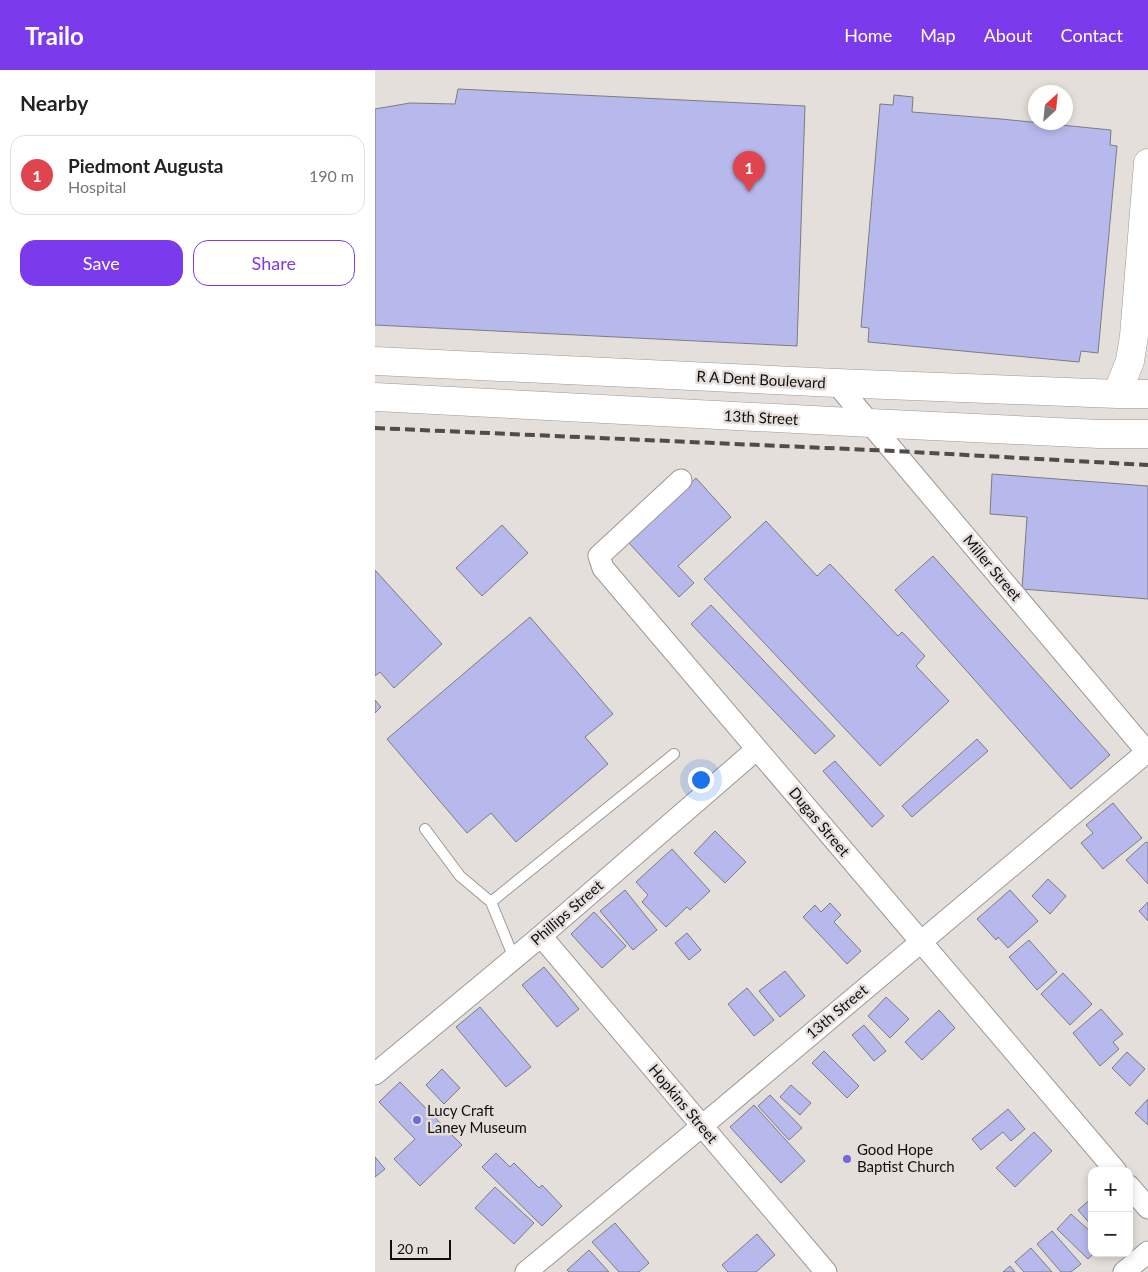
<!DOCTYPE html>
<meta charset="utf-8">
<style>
body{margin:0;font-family:Lato,sans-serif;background:#f6f6f6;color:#222}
.controls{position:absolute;right:15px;bottom:15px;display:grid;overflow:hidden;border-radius:10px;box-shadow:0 2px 8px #0003}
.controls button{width:45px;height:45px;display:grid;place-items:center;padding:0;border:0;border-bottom:1px solid #e0e0e0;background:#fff;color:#222;font:25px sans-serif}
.compass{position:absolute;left:653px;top:15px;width:45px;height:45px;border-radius:50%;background:#fff;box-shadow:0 2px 8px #0003;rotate:27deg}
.scale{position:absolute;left:15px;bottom:12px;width:61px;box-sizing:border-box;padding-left:5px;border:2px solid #110f0e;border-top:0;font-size:14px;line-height:18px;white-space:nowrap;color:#110f0e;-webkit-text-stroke:4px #e5dfdb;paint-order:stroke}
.you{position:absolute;left:325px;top:709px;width:18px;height:18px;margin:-12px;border:4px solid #fff;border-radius:50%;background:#1a73e8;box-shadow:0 0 0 8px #1a73e833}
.badge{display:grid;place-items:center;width:32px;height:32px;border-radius:50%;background:#7c3aed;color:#fff;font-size:16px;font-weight:700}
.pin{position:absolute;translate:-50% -41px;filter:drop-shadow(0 1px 2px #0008)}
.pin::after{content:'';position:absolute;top:26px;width:18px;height:15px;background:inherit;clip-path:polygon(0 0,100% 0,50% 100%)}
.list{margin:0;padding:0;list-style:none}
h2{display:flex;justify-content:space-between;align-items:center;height:65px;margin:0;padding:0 20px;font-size:21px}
h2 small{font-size:16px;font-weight:400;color:#767676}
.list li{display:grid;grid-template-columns:32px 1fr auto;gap:15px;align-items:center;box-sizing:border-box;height:80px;margin:0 10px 10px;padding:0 10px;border:1px solid #e0e0e0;border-radius:15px}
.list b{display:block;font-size:19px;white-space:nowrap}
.list p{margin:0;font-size:16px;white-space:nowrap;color:#767676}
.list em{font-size:16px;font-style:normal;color:#767676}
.actions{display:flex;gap:10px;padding:15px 20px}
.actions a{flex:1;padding:11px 0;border:1px solid #7c3aed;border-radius:15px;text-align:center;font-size:18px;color:#7c3aed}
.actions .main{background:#7c3aed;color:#fff}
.map{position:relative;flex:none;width:773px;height:1202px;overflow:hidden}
header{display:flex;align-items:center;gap:30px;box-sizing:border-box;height:70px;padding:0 25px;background:#7c3aed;color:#fff}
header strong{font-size:24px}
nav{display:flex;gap:28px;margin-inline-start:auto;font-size:18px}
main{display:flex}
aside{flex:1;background:#fff}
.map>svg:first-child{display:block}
.building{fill:#b7b9ec;stroke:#7b7c81}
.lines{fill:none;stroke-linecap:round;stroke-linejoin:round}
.lane-casing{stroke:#9d9894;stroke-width:12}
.street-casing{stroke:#9d9894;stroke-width:23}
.secondary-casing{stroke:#9d9894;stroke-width:29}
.lane{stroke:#fff;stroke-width:10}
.street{stroke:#fff;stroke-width:21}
.secondary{stroke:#fff;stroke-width:28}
.rail{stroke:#4f4c4a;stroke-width:4;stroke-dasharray:10 5;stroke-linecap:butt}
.poi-dot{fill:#7268e2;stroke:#e5dfdb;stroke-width:2}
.labels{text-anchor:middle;stroke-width:5;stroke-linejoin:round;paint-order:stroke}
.street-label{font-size:15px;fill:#110f0e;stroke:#e5dfdb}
.poi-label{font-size:15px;fill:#110f0e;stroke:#e5dfdb;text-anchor:start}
</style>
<header>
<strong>Trailo</strong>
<nav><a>Home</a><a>Map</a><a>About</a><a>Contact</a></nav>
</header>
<main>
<aside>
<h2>Nearby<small></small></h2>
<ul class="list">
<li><span class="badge" style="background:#e0444e">1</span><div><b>Piedmont Augusta</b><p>Hospital</p></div><em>190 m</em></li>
</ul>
<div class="actions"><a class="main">Save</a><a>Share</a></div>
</aside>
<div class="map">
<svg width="773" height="1202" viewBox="0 0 773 1202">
<rect width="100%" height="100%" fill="#e5dfdb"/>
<!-- building -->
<path class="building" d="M83,19L430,36L422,276L0,255V39L35,33L80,34Z
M519,25L538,27L537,42L626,49L736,60L735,75L742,76L723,283L706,281L704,292L493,272L494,258L486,257L505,34L518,35Z
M617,404L773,416V529L647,519L652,447L615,444Z
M321,408L356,447L303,496L319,513L304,527L252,471Z
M391,451L442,506L455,494L523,566L527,562L550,586L541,596L574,631L505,696L329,509Z
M127,455L153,483L107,526L81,498Z
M558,486L735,685L696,719L520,520Z
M0,500L67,574L19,618L5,602L0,606Z
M336,535L460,666L440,684L316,554Z
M155,547L238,644L210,667L233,694L141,772L116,743L92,763L12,669Z
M0,630L6,637L0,643Z
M602,669L613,681L537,747L527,736Z
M460,691L509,746L497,757L448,701Z
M738,733L767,768L728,799L706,773L718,763L711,755Z
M340,761L371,792L350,813L319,783Z
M771,772L773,773V814L751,790Z
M297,779L335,821L315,840L312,837L291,857L267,832L273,825L261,812Z
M673,809L691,826L675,844L657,826Z
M250,820L282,860L258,880L225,841Z
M635,820L663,851L633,878L623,867L621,870L602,849Z
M773,832V851L764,841Z
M455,833L466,845L459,852L486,881L472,894L428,847L440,835L446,842Z
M219,842L251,876L227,898L196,864Z
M312,863L326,880L314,890L300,873Z
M654,870L682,902L662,920L634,887Z
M169,897L204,939L182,957L147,915Z
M410,901L430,926L405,947L384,921Z
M688,903L717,934L695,955L666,924Z
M372,918L399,950L379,966L353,934Z
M511,927L534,949L515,968L493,946Z
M105,937L156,997L131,1017L81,957Z
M726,939L748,964L738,972L744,979L725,996L698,963Z
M564,940L580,958L547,990L530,972Z
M489,955L511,981L499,991L477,965Z
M449,981L484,1016L472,1028L437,993Z
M752,982L770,999L755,1016L737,998Z
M67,999L85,1018L69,1034L51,1015Z
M25,1012L87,1075L45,1116L19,1089L40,1069L4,1032Z
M416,1015L436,1033L425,1045L405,1027Z
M395,1025L427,1058L414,1070L383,1036Z
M773,1029V1055L760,1043Z
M379,1035L430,1091L406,1113L355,1057Z
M633,1039L650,1059L636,1071L628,1062L606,1080L597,1069Z
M659,1062L677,1081L640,1117L621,1098Z
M121,1083L135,1097L139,1093L164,1118L167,1115L187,1136L167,1156L107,1097Z
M0,1087L10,1099L0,1107Z
M120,1117L159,1153L139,1174L100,1138Z
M717,1128V1156L703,1140Z
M696,1144L717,1163V1183H719L713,1189L682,1159Z
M240,1153L274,1193L264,1202H244L217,1172Z
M677,1161L706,1194L696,1202H686L662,1174Z
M382,1164L400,1185L381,1202H353L347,1195Z
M656,1178L677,1202H649L640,1192Z
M214,1180L234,1202H194L192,1200Z
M635,1196L640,1202H628Z"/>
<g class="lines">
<defs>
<path id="lane" d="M50,759L85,806L116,832L139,888
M116,832L299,684"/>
<path id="street" d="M461,313L773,683
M306,410L224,486L228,498L741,1101
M166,866L451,1202
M0,1004L166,866L382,679
M754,1116L773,1138
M151,1202L327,1056L773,681
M749,1202L773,1182"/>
<path id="secondary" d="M0,291L461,313L742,324H773
M742,324L755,291L759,266L773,93
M0,327L495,353L724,364H773"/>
</defs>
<!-- lane casing -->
<use href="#lane" class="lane-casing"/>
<!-- street casing -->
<use href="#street" class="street-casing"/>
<!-- secondary casing -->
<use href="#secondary" class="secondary-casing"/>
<!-- lane -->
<use href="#lane" class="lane"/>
<!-- street -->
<use href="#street" class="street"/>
<!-- secondary -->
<use href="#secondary" class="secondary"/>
<!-- rail -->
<path class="rail" d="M0,358L519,381L773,395"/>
</g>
<!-- markers -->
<g class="poi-dot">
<circle cx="42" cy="1050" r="5"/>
<circle cx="472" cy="1089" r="5"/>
</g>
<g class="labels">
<!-- street labels -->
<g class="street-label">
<text transform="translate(386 310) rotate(3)" y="5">R A Dent Boulevard</text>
<text transform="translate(386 348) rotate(3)" y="5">13th Street</text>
<text transform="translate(617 498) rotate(50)" y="5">Miller Street</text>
<text transform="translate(444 752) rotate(50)" y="5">Dugas Street</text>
<text transform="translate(192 843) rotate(-41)" y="5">Phillips Street</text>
<text transform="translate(462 942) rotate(-40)" y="5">13th Street</text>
<text transform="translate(308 1034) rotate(50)" y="5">Hopkins Street</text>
</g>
<!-- poi labels -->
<g class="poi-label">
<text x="52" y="1046">Lucy Craft<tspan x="52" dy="17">Laney Museum</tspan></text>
<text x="482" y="1085">Good Hope<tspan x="482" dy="17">Baptist Church</tspan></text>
</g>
</g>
</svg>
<div class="controls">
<button>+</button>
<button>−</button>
</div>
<svg class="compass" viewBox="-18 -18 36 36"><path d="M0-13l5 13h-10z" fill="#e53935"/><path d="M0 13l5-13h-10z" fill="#767676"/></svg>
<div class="scale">20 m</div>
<div class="you"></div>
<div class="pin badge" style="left:374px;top:122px;background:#e0444e">1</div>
</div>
</main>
